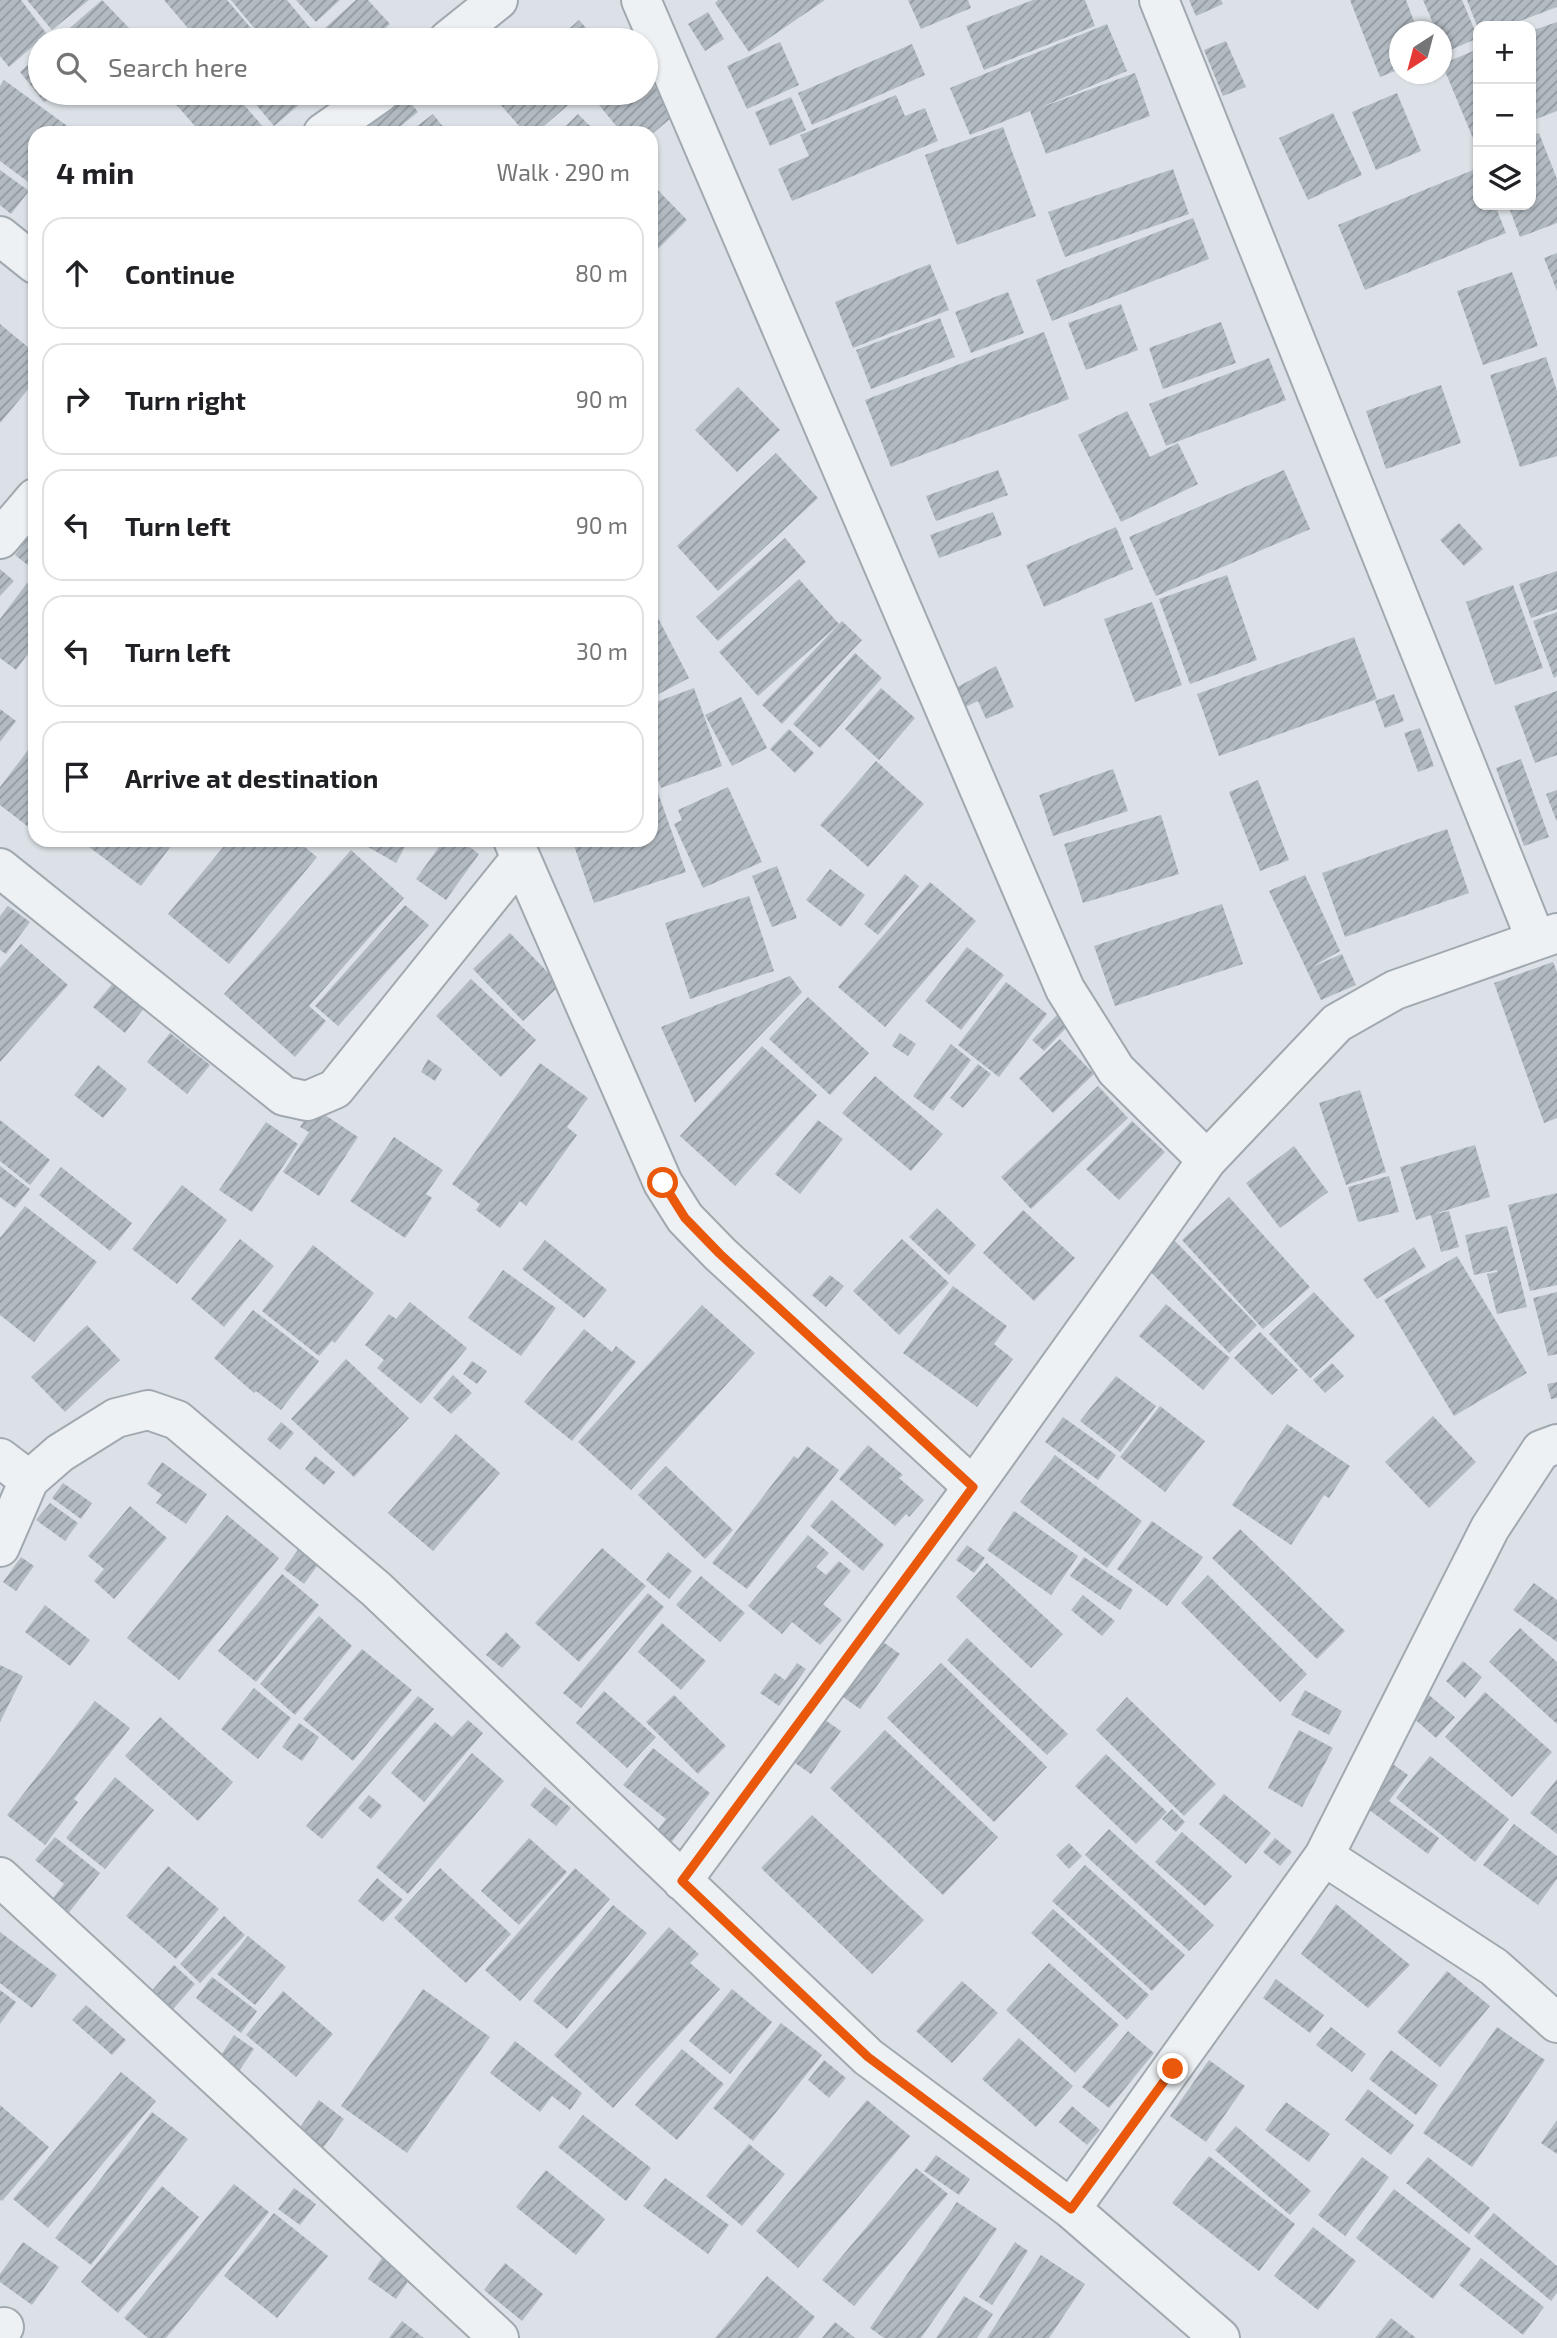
<!DOCTYPE html>
<meta charset="utf-8">
<style>
body{margin:0;font-family:"Exo 2",sans-serif;background:#f6f6f6;color:#202124}
.controls{position:absolute;right:21px;top:21px;display:grid;overflow:hidden;border-radius:14px;box-shadow:0 2px 5px #0004}
.controls button{width:63px;height:63px;display:grid;place-items:center;padding:0;border:0;border-bottom:2px solid #e0e0e0;background:#fff;color:#202124;font:35px sans-serif}
.compass{position:absolute;left:1389px;top:21px;width:63px;height:63px;border-radius:50%;background:#fff;box-shadow:0 2px 5px #0004;rotate:216deg}
.stop{position:absolute;width:21px;height:21px;margin:-16px;border:5px solid #ea580c;border-radius:50%;background:#fff}
.stop.end{background:#ea580c;border-color:#fff;box-shadow:0 2px 7px #0008}
.list{margin:0;padding:0;list-style:none}
h2{display:flex;justify-content:space-between;align-items:center;height:91px;margin:0;padding:0 28px;font-size:30px}
h2 small{font-size:23px;font-weight:400;color:#757577}
.list li{display:grid;grid-template-columns:46px 1fr auto;gap:21px;align-items:center;box-sizing:border-box;height:112px;margin:0 14px 14px;padding:0 14px;border:2px solid #e0e0e0;border-radius:21px}
.list b{display:block;font-size:26px;white-space:nowrap}
.list em{font-size:23px;font-style:normal;color:#757577}
.icon{flex:none;width:38px;height:38px;fill:none;stroke:currentColor;stroke-width:2;stroke-linecap:round;stroke-linejoin:round}
.map{position:relative;flex:none;width:1557px;height:2338px;overflow:hidden}
.search{position:absolute;background:#fff;box-shadow:0 2px 5px #0004;left:28px;top:28px;width:630px;height:77px;display:flex;align-items:center;gap:18px;box-sizing:border-box;padding:0 24px;border-radius:38px;color:#757577;font-size:26px}
.panel{position:absolute;background:#fff;box-shadow:0 2px 5px #0004;left:28px;top:126px;width:630px;height:721px;border-radius:21px}
.map>svg:first-child{display:block}
.building{fill:url(#building-hatch)}
.lines{fill:none;stroke-linecap:round;stroke-linejoin:round}
.minor-casing{stroke:#a1a9b0;stroke-width:42}
.minor{stroke:#eef1f4;stroke-width:38}
.route{stroke:#ea580c;stroke-width:9}
</style>
<div class="map">
<svg width="1557" height="2338" viewBox="0 0 1557 2338">
<defs>
<pattern id="building-hatch" width="6" height="6" patternUnits="userSpaceOnUse" patternTransform="scale(1.75)"><rect width="6" height="6" fill="#b3bbc2"/><path d="M-1 1l2-2M0 6l6-6M5 7l2-2" fill="none" stroke="#91999f"/></pattern>
</defs>
<rect width="100%" height="100%" fill="#dbe1e6"/>
<!-- building -->
<path class="building" d="M0,0H21L49,37L40,40L9,67L0,56Z
M27,0H89L52,30Z
M102,0L129,28L115,40H56Z
M164,0H227L261,40H198Z
M231,0H287L320,40H264Z
M296,0H340L316,22Z
M356,0H368L390,24L372,40H337L325,28Z
M718,0H825L749,52L715,3Z
M908,0H968L971,8L921,29Z
M1033,0H1085L1095,26L984,70L966,26Z
M1189,0H1221L1223,4L1196,16Z
M1350,0H1406L1418,32H1400V69L1380,77Z
M1423,0H1462L1478,38L1446,52L1442,32H1437Z
M1467,0H1557V7L1507,26H1477Z
M708,12L724,39L705,51L688,24Z
M579,20L597,40H556Z
M1557,22V111L1531,121V31Z
M1107,24L1127,71L1039,108L1135,73L1150,116L1046,154L1030,111L970,135L950,88Z
M1226,41L1246,87L1223,96L1204,50Z
M780,42L799,85L747,109L727,66Z
M912,44L925,75L812,125L798,93Z
M1478,49V142L1475,143L1442,64Z
M40,54V93H55L44,102L20,72Z
M646,76L677,113L651,135L622,133L599,105L614,93H646Z
M4,80L77,133H35V187L0,161V86Z
M166,93H234L264,128L258,133H201Z
M263,93H290L300,104L274,126L253,101Z
M497,93H582L536,133H525L493,96Z
M1397,93L1421,151L1376,170L1352,112Z
M896,95L905,116L925,108L938,141L792,201L778,169L809,156L800,135Z
M406,97L418,112L392,133H371L367,128Z
M791,97L806,130L770,146L755,112Z
M1333,113L1362,175L1308,200L1279,138Z
M433,114L448,133H408Z
M578,114L597,133H559Z
M1003,127L1036,216L957,245L925,155Z
M1539,133L1557,179V223L1520,237L1508,205H1531V136Z
M1478,168V205H1495L1506,233L1365,290L1338,225Z
M1173,169L1189,214L1065,257L1048,212Z
M0,170L29,191L11,214L0,205Z
M651,183L687,220L651,256Z
M1193,218L1209,259L1052,321L1036,280Z
M1557,253V291L1544,258Z
M930,264L949,310L853,348L835,302Z
M1512,272L1538,346L1483,365L1457,291Z
M1008,292L1024,333L971,353L955,312Z
M1121,304L1138,350L1086,370L1068,323Z
M940,318L955,357L871,389L856,350Z
M1221,322L1236,363L1163,389L1149,348Z
M0,324L35,353V381L0,423Z
M1044,332L1069,399L891,467L865,400Z
M1546,357L1557,391V456L1520,467L1490,375Z
M1269,358L1286,400L1166,446L1149,404Z
M1441,385L1461,443L1386,469L1366,411Z
M738,387L780,430L737,472L695,430Z
M1127,411L1150,457L1178,443L1198,484L1121,522L1078,435Z
M776,453L818,498L718,591L677,546Z
M998,470L1008,495L936,521L926,496Z
M1284,470L1310,529L1156,596L1129,537Z
M993,512L1002,535L939,558L930,535Z
M1459,523L1483,549L1464,566L1440,540Z
M1116,527L1133,569L1044,607L1026,565Z
M35,528V558L29,566L15,555Z
M785,538L806,562L718,641L696,617Z
M0,569L14,581L0,596Z
M1557,571V609L1531,618L1519,584Z
M1227,575L1257,660L1190,684L1159,599Z
M799,579L839,624L758,696L719,652Z
M27,583L35,589V644L16,670L0,658V619Z
M1513,585L1543,668L1495,685L1466,602Z
M1152,602L1182,685L1135,702L1104,619Z
M1557,612V676L1554,678L1533,621Z
M657,616L689,678L651,698V619Z
M842,621L862,640L782,724L762,705Z
M1354,637L1377,699L1219,756L1197,694Z
M855,653L882,678L820,748L793,724Z
M996,666L1014,707L986,719L978,701L963,708L954,689Z
M694,688L722,766L661,788L651,762V704Z
M881,688L915,718L879,760L845,729Z
M1557,691V755L1535,763L1514,706Z
M1394,694L1404,721L1385,728L1375,701Z
M741,697L767,748L732,766L705,715Z
M0,709L16,721L0,742Z
M1420,728L1434,766L1418,772L1404,733Z
M789,729L814,753L795,773L770,749Z
M35,741V832L0,805V787Z
M1521,759L1549,837L1524,846L1496,768Z
M876,761L924,804L868,867L820,825Z
M1113,769L1128,811L1053,836L1039,795Z
M1258,780L1289,860L1260,871L1229,792Z
M728,787L762,862L703,888L674,824L682,820L678,810Z
M657,790L686,872L594,903L572,840H651V792Z
M1557,790V822L1546,794Z
M1161,815L1179,874L1083,903L1064,844Z
M1447,829L1469,893L1345,937L1322,873Z
M94,840H162L171,846L141,886L89,847Z
M229,840H296L317,857L229,964L168,914Z
M356,840H409L396,863Z
M444,840H460L479,854L446,900L416,879Z
M351,850L404,898L309,1006L326,1021L295,1057L224,994Z
M777,866L797,918L772,927L752,876Z
M830,869L865,895L841,927L806,900Z
M905,874L919,886L878,935L864,924Z
M1305,875L1340,951L1312,967L1342,954L1356,985L1321,1000L1269,891Z
M930,882L976,921L885,1027L838,987Z
M749,896L774,971L690,999L665,923Z
M1222,904L1243,964L1115,1006L1094,946Z
M405,905L429,925L338,1026L315,1006Z
M8,906L30,922L6,954L0,950V916Z
M510,933L560,985L523,1021L473,969Z
M21,944L68,985L0,1062V968Z
M967,947L1004,975L961,1030L925,1001Z
M1553,962L1557,972V1118L1544,1123L1494,983Z
M790,976L802,992L695,1103L661,1027Z
M471,979L536,1040L501,1077L436,1016Z
M114,982L145,1007L125,1033L93,1007Z
M1006,982L1047,1014L999,1077L958,1045Z
M808,997L869,1053L830,1095L769,1039Z
M1057,1015L1068,1026L1044,1051L1032,1040Z
M170,1033L210,1065L187,1094L147,1062Z
M900,1033L916,1044L908,1056L892,1046Z
M1060,1039L1094,1074L1053,1113L1019,1078Z
M951,1044L971,1060L933,1111L913,1096Z
M762,1046L817,1095L735,1186L680,1136Z
M428,1059L442,1069L435,1081L421,1072Z
M540,1063L588,1098L567,1127L577,1135L526,1206L520,1201L500,1228L476,1210L480,1204L452,1184Z
M978,1064L991,1074L963,1108L950,1098Z
M98,1065L127,1089L103,1118L74,1095Z
M875,1076L943,1134L911,1171L842,1113Z
M1098,1086L1128,1118L1031,1209L1001,1177Z
M1360,1090L1386,1172L1346,1185L1319,1103Z
M313,1107L358,1137L319,1196L283,1172L309,1132L300,1127Z
M0,1120L50,1160L30,1185L0,1161Z
M818,1120L843,1139L800,1194L775,1174Z
M1132,1121L1165,1152L1119,1200L1086,1169Z
M266,1122L298,1144L252,1212L219,1190Z
M394,1137L443,1170L426,1194L432,1198L405,1238L350,1201Z
M1475,1145L1490,1197L1434,1214L1449,1211L1459,1247L1441,1252L1431,1215L1416,1220L1400,1167Z
M1294,1146L1328,1192L1280,1228L1246,1183Z
M0,1166L30,1189L15,1208L0,1197Z
M61,1167L132,1223L110,1251L39,1195Z
M1389,1176L1399,1212L1358,1222L1348,1187Z
M182,1185L227,1220L177,1284L132,1249Z
M1557,1193V1285L1530,1291L1508,1205Z
M1229,1197L1310,1287L1263,1329L1182,1240Z
M25,1206L97,1262L34,1342L0,1315V1238Z
M937,1208L976,1245L949,1275L909,1237Z
M1023,1210L1075,1258L1034,1301L983,1253Z
M1507,1226L1527,1307L1497,1314L1487,1274L1497,1272V1270L1474,1275L1465,1235Z
M1172,1238L1257,1325L1229,1353L1144,1265Z
M240,1239L274,1266L224,1327L191,1299Z
M902,1239L949,1283L899,1335L853,1291Z
M545,1240L607,1290L584,1318L522,1269Z
M313,1245L374,1293L335,1343L332,1341L319,1356L262,1311Z
M1414,1247L1426,1267L1377,1299L1363,1279Z
M1457,1256L1527,1373L1454,1416L1384,1300Z
M503,1270L556,1308L521,1356L468,1318Z
M830,1275L844,1286L826,1307L812,1295Z
M953,1286L1007,1326L994,1344L1013,1359L977,1407L903,1353Z
M1314,1292L1355,1336L1310,1378L1269,1334Z
M1557,1292V1354L1548,1356L1533,1298Z
M410,1302L467,1348L421,1404L377,1368L384,1360L365,1345L389,1314L396,1319Z
M1166,1304L1230,1358L1203,1390L1139,1336Z
M702,1305L755,1353L631,1490L578,1442Z
M253,1310L319,1361L281,1410L256,1391L254,1393L214,1358Z
M87,1325L120,1360L65,1412L31,1377Z
M584,1329L612,1352L616,1346L636,1362L572,1441L524,1402Z
M1260,1332L1298,1370L1272,1395L1234,1358Z
M346,1359L409,1418L354,1477L291,1419Z
M472,1361L487,1371L477,1384L463,1374Z
M1332,1363L1344,1376L1325,1393L1313,1380Z
M453,1375L472,1393L451,1414L433,1398Z
M1116,1376L1156,1406L1120,1452L1080,1421Z
M1557,1382V1398L1551,1399L1547,1384Z
M1160,1406L1205,1441L1165,1492L1120,1457Z
M1433,1416L1476,1462L1429,1508L1385,1462Z
M1063,1417L1116,1455L1098,1480L1045,1442Z
M281,1422L294,1433L280,1450L267,1439Z
M1287,1424L1350,1466L1329,1498L1324,1495L1291,1545L1232,1505Z
M456,1434L500,1473L433,1551L388,1513Z
M868,1445L903,1475L899,1478L924,1500L909,1517L906,1514L895,1526L839,1479Z
M807,1446L839,1470L747,1589L712,1563L794,1456L798,1459Z
M1055,1455L1142,1521L1107,1568L1020,1502Z
M315,1456L335,1472L324,1485L305,1469Z
M162,1462L207,1494L186,1524L156,1503L162,1495L147,1484Z
M666,1466L733,1530L705,1559L638,1495Z
M63,1483L92,1503L81,1519L52,1498Z
M832,1500L884,1545L863,1571L810,1526Z
M50,1503L78,1523L65,1541L36,1520Z
M130,1506L167,1538L114,1599L94,1581L104,1569L88,1556Z
M1014,1511L1078,1556L1051,1595L987,1550Z
M227,1515L279,1558L179,1680L127,1638Z
M1152,1521L1203,1557L1167,1606L1117,1569Z
M1240,1529L1345,1631L1317,1659L1212,1558Z
M808,1535L829,1553L816,1567L826,1575L839,1561L851,1571L823,1604L842,1620L820,1645L792,1622L782,1634L748,1606Z
M967,1545L985,1558L974,1573L956,1560Z
M300,1547L320,1562L304,1584L284,1569Z
M602,1548L646,1586L579,1662L535,1623Z
M668,1552L692,1571L669,1599L646,1580Z
M21,1557L34,1566L16,1591L3,1582Z
M1084,1557L1133,1590L1120,1610L1070,1576Z
M987,1563L1063,1634L1031,1668L956,1597Z
M282,1574L319,1605L256,1682L218,1651Z
M1208,1575L1307,1674L1280,1702L1181,1603Z
M701,1576L745,1613L720,1642L676,1605Z
M1534,1583L1557,1600V1642L1513,1610Z
M648,1593L664,1607L581,1708L563,1693Z
M1083,1595L1115,1621L1102,1636L1071,1610Z
M45,1605L90,1640L70,1666L25,1632Z
M319,1616L352,1646L295,1715L260,1684Z
M662,1623L706,1661L681,1690L638,1652Z
M1520,1628L1557,1662V1724L1489,1662Z
M506,1632L521,1647L502,1668L486,1655Z
M967,1638L1068,1734L1047,1755L947,1660Z
M879,1639L900,1654L860,1709L839,1694Z
M362,1649L412,1690L353,1761L303,1719Z
M1463,1661L1482,1677L1465,1698L1446,1681Z
M797,1663L806,1669L779,1706L760,1693L775,1673L785,1680Z
M941,1663L1047,1767L994,1822L887,1718Z
M0,1665L23,1676L0,1722Z
M254,1688L291,1718L258,1759L221,1729Z
M1305,1690L1342,1711L1329,1735L1291,1715Z
M604,1691L656,1737L627,1768L576,1723Z
M1485,1692L1552,1752L1512,1797L1445,1737Z
M674,1695L726,1746L698,1774L646,1722Z
M1429,1695L1455,1717L1436,1738L1411,1716Z
M418,1696L434,1709L322,1839L306,1826Z
M1127,1697L1216,1784L1184,1816L1096,1730Z
M95,1701L130,1728L74,1799L78,1802L45,1845L7,1815Z
M160,1717L233,1782L198,1821L125,1756Z
M468,1720L483,1733L424,1802L391,1773L435,1722L452,1737Z
M825,1720L841,1731L811,1774L795,1763Z
M299,1723L319,1737L302,1761L282,1747Z
M885,1730L998,1837L943,1895L830,1788Z
M1299,1730L1333,1748L1302,1807L1268,1788Z
M653,1748L710,1793L670,1844L656,1832L666,1819L623,1785Z
M472,1753L504,1781L408,1894L376,1867Z
M1106,1754L1167,1812L1136,1844L1075,1786Z
M1430,1756L1509,1819L1475,1862L1396,1798Z
M1386,1759L1408,1775L1389,1801L1439,1838L1428,1854L1356,1800Z
M115,1777L154,1810L105,1869L66,1838Z
M1557,1779V1834L1530,1813Z
M545,1787L571,1808L556,1826L530,1805Z
M1224,1794L1271,1833L1246,1864L1199,1824Z
M369,1795L382,1806L371,1819L358,1808Z
M1172,1809L1185,1822L1176,1832L1162,1819Z
M812,1815L924,1920L872,1974L761,1868Z
M1514,1824L1557,1856V1879L1538,1905L1483,1865Z
M1109,1829L1214,1925L1189,1951L1085,1855Z
M1182,1832L1232,1876L1205,1906L1155,1862Z
M55,1837L100,1873L67,1915L50,1902L64,1884L35,1860Z
M529,1838L567,1872L519,1925L481,1891Z
M1275,1838L1292,1852L1280,1866L1263,1852Z
M1069,1843L1082,1856L1069,1869L1056,1855Z
M1085,1865L1185,1955L1152,1991L1052,1901Z
M168,1866L219,1909L176,1959L126,1916Z
M440,1868L511,1934L466,1983L394,1918Z
M575,1868L610,1899L520,2001L485,1970Z
M377,1878L403,1900L383,1922L358,1901Z
M1336,1904L1410,1965L1368,2008L1301,1954Z
M613,1905L647,1933L567,2029L533,2001Z
M1053,1909L1149,1995L1127,2020L1031,1933Z
M224,1916L245,1935L200,1983L180,1964Z
M669,1927L699,1954L690,1963L720,1989L613,2108L554,2055Z
M0,1932L57,1975L32,2008L0,1983Z
M248,1936L286,1967L255,2005L217,1974Z
M1049,1963L1119,2025L1075,2073L1006,2010Z
M174,1965L195,1984L169,2014L148,1995Z
M1447,1971L1490,2006L1440,2067L1397,2032Z
M212,1977L257,2011L241,2033L196,1998Z
M1276,1979L1324,2015L1310,2033L1263,1998Z
M962,1981L998,2013L952,2063L916,2031Z
M423,1989L490,2037L407,2153L341,2106Z
M732,1989L772,2022L730,2074L689,2041Z
M0,1990L16,2002L0,2024Z
M283,1991L333,2034L296,2077L246,2035Z
M86,2005L126,2040L112,2055L72,2020Z
M781,2023L822,2055L753,2141L713,2108Z
M1331,2027L1366,2054L1352,2072L1316,2045Z
M1497,2027L1545,2060L1472,2167L1423,2133Z
M1128,2031L1154,2053L1109,2108L1082,2087Z
M234,2035L254,2049L237,2074L218,2060Z
M1019,2038L1073,2086L1036,2127L982,2079Z
M515,2041L582,2093L570,2110L552,2096L540,2112L490,2073Z
M682,2049L724,2084L677,2140L635,2105Z
M1391,2050L1438,2085L1416,2115L1369,2079Z
M824,2060L846,2078L829,2098L808,2080Z
M1209,2060L1245,2086L1206,2142L1170,2116Z
M121,2072L156,2101L48,2228L13,2199Z
M1368,2089L1414,2125L1391,2155L1345,2120Z
M319,2100L344,2119L321,2151L296,2133Z
M867,2100L910,2136L798,2268L756,2231Z
M1286,2102L1330,2134L1309,2162L1265,2130Z
M0,2105L49,2147L2,2201L0,2200Z
M1072,2106L1100,2130L1087,2145L1059,2122Z
M152,2112L188,2139L91,2265L55,2238Z
M583,2115L651,2168L626,2201L558,2147Z
M1557,2120V2154L1541,2143Z
M1236,2126L1311,2191L1290,2215L1215,2150Z
M749,2144L785,2174L742,2226L706,2196Z
M936,2155L970,2179L959,2195L924,2171Z
M1209,2156L1295,2224L1259,2271L1172,2203Z
M1362,2157L1389,2177L1345,2236L1318,2215Z
M1428,2157L1490,2208L1469,2234L1406,2183Z
M916,2168L948,2194L854,2306L822,2280Z
M546,2170L605,2219L576,2255L516,2207Z
M665,2178L729,2225L708,2254L643,2206Z
M234,2184L269,2212L166,2338H148L124,2318Z
M162,2186L199,2217L118,2313L81,2282Z
M294,2188L316,2204L300,2225L278,2209Z
M1394,2189L1471,2249L1433,2299L1356,2238Z
M957,2202L997,2229L921,2338H884L870,2328Z
M274,2213L328,2256L277,2318L224,2276Z
M1494,2213L1557,2266V2293L1551,2301L1474,2236Z
M1313,2227L1356,2261L1318,2310L1274,2276Z
M23,2242L59,2267L32,2305L0,2282V2274Z
M1015,2242L1028,2251L992,2305L979,2297Z
M1041,2255L1085,2284L1049,2338H987Z
M382,2258L411,2277L396,2299L368,2279Z
M1481,2258L1544,2307L1523,2335L1459,2285Z
M505,2263L543,2294L522,2321L484,2290Z
M767,2276L815,2317L798,2338H715Z
M964,2296L993,2314L977,2338H936Z
M1391,2318L1416,2338H1375Z
M402,2321L424,2338H389Z
M835,2322L855,2338H822Z"/>
<g class="lines">
<defs>
<path id="minor" d="M641,0L1065,989L1116,1070L1207,1160
M1159,0L1536,940
M448,40L498,0
M323,133L380,93
M0,236L35,264
M0,539L35,498
M513,840L663,1183L685,1218L720,1254L973,1487
M0,868L284,1096L307,1101L335,1089L521,858
M0,1458L29,1480
M0,1547L29,1480L60,1453L116,1418L148,1410L177,1420L376,1589L868,2057L1071,2209L1220,2338
M1324,1856L1494,1967L1557,2023
M0,1877L499,2338
M682,1881L973,1487L1207,1160L1337,1023L1395,990L1557,933
M1071,2209L1324,1856L1490,1528L1541,1450L1557,1444
M0,2333L4,2327"/>
</defs>
<!-- minor casing -->
<use href="#minor" class="minor-casing"/>
<!-- minor -->
<use href="#minor" class="minor"/>
</g>
<g class="lines">
<!-- route -->
<path class="route" d="M663,1183L685,1218L720,1254L973,1487L682,1881L868,2057L1071,2209L1173,2069"/>
</g>
</svg>
<div class="controls">
<button>+</button>
<button>−</button>
<button><svg class="icon" aria-label="layers" viewBox="0 0 24 24"><path d="M12 4l9 5-9 5-9-5zM3 14l9 5 9-5"/></svg></button>
</div>
<svg class="compass" viewBox="-18 -18 36 36"><path d="M0-13l5 13h-10z" fill="#e53935"/><path d="M0 13l5-13h-10z" fill="#757577"/></svg>
<div class="stop" style="left:663px;top:1183px"></div>
<div class="stop end" style="left:1173px;top:2069px"></div>
<div class="search"><svg class="icon" aria-label="search" viewBox="0 0 24 24"><circle cx="10" cy="10" r="6"/><path d="M15 15l6 6"/></svg>Search here</div>
<section class="panel">
<h2>4 min<small>Walk · 290 m</small></h2>
<ul class="list">
<li><svg class="icon" aria-label="ahead" viewBox="0 0 24 24"><path d="M12 20V5M6 11l6-6 6 6"/></svg><div><b>Continue</b></div><em>80 m</em></li>
<li><svg class="icon" aria-label="right" viewBox="0 0 24 24"><path d="M7 20v-9h11M14 6l5 5-5 5"/></svg><div><b>Turn right</b></div><em>90 m</em></li>
<li><svg class="icon" aria-label="left" viewBox="0 0 24 24"><path d="M17 20v-9H6M10 6l-5 5 5 5"/></svg><div><b>Turn left</b></div><em>90 m</em></li>
<li><svg class="icon" aria-label="left" viewBox="0 0 24 24"><path d="M17 20v-9H6M10 6l-5 5 5 5"/></svg><div><b>Turn left</b></div><em>30 m</em></li>
<li><svg class="icon" aria-label="arrive" viewBox="0 0 24 24"><path d="M6 21V4h12l-3 4 3 4H6"/></svg><div><b>Arrive at destination</b></div></li>
</ul>
</section>
</div>
